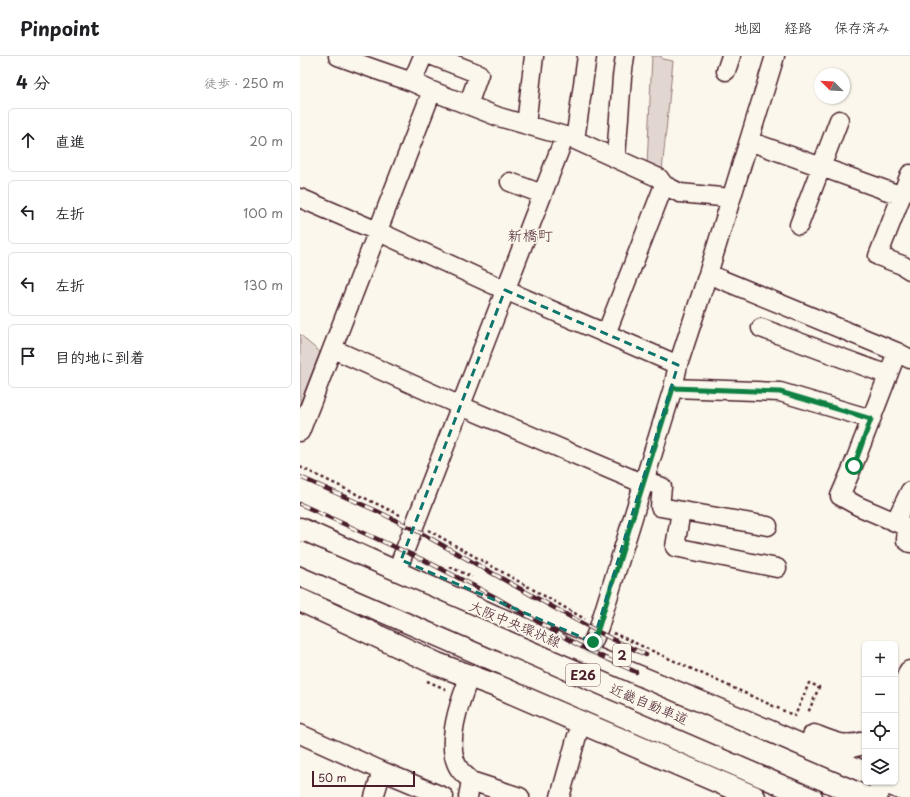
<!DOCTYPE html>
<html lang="ja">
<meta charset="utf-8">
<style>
body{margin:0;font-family:"Playpen Sans","Klee One",sans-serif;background:#f6f6f6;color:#202124}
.controls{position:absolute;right:12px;bottom:12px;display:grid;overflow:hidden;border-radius:6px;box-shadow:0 1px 3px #0004}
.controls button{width:36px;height:36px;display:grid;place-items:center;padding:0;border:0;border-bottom:1px solid #e0e0e0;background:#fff;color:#202124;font:20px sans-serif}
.compass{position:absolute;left:514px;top:12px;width:36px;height:36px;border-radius:50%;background:#fff;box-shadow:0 1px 3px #0004;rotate:294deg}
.scale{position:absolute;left:12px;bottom:10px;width:103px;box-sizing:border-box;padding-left:4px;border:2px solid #4a1f2b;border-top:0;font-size:11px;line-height:14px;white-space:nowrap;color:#4a1f2b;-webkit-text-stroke:3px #fbf7ec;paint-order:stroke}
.stop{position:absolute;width:12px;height:12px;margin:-9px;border:3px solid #0b8043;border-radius:50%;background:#fff}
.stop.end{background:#0b8043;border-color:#fff;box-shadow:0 1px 4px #0008}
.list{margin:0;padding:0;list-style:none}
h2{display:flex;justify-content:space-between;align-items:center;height:52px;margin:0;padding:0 16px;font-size:17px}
h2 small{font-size:13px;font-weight:400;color:#757577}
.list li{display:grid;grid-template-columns:26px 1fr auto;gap:12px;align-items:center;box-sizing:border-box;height:64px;margin:0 8px 8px;padding:0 8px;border:1px solid #e0e0e0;border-radius:6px}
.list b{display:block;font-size:15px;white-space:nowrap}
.list em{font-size:13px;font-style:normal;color:#757577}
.icon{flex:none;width:22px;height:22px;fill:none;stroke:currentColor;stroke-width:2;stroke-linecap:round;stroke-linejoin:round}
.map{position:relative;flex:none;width:610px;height:741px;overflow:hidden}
header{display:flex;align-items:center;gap:24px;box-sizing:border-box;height:56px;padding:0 20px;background:#fff;border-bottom:1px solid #e0e0e0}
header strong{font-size:19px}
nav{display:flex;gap:22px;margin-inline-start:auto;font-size:14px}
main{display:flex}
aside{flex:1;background:#fff}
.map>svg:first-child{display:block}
.green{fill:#e2d7d0;stroke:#967b7e}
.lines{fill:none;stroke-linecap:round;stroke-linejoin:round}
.minor-casing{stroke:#4a1f2b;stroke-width:21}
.major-casing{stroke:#4a1f2b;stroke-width:25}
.highway-casing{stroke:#4a1f2b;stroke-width:25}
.path{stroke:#4a1f2b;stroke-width:2.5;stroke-dasharray:3 3;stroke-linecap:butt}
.minor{stroke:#fbf7ec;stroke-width:18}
.major{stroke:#fbf7ec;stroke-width:22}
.highway{stroke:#fbf7ec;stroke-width:22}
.rail-casing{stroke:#4a1f2b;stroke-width:4.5}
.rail{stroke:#fbf7ec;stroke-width:3;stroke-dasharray:9;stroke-linecap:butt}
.highway-bridge-casing{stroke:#4a1f2b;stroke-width:25;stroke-linecap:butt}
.highway-bridge{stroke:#fbf7ec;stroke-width:22}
.route{stroke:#0b8043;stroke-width:5}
.marked{fill:none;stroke:#0f766e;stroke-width:3;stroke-dasharray:8 5;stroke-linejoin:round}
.labels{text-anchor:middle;stroke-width:3.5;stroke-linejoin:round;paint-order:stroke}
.shield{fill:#fbf7ec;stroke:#7f6065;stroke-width:1}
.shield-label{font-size:13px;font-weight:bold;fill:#4a1f2b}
.street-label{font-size:14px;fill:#4a1f2b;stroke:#fbf7ec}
.neighbourhood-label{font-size:15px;fill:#4a1f2b;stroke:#fbf7ec}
</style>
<header>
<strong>Pinpoint</strong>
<nav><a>地図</a><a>経路</a><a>保存済み</a></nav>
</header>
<main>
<aside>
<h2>4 分<small>徒歩 · 250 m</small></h2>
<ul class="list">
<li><svg class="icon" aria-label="ahead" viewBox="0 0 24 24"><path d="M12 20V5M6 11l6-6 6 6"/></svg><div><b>直進</b></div><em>20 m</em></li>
<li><svg class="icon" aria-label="left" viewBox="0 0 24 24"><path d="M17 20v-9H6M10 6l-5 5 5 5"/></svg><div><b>左折</b></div><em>100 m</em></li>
<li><svg class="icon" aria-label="left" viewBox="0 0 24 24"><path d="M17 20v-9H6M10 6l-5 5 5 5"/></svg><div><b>左折</b></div><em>130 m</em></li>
<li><svg class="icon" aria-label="arrive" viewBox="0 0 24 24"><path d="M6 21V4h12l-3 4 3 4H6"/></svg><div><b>目的地に到着</b></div></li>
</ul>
</aside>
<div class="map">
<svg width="610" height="741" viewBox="0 0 610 741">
<rect width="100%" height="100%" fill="#fbf7ec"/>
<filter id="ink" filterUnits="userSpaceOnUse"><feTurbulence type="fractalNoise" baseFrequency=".025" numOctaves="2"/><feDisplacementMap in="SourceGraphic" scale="8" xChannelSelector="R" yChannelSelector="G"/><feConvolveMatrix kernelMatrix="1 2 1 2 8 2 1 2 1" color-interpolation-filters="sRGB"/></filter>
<g filter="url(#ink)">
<!-- green -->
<path class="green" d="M352,0H361L362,3L373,5L362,115L347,110Z
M0,278L9,287L20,296L0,348Z"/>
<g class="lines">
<defs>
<path id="minor" d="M38,0L74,13L112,26L132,35L199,61L265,80L275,84L359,122L364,129L380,137L431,142
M133,0L179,18L168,49
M426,15L431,0
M112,26L123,0
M226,69L234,0
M275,84L287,0
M449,85L602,140
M316,102L322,21L325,0
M610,118L578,200L602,209L610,214
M210,126L242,138
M0,142L77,175L205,234L378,309
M499,169L539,64
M408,218L597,296L610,303
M461,272L588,319
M306,278L364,129
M33,293L161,350L344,428
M597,296L553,410L540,440L558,450L607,471L606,484L610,487
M373,332L480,336L571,363
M0,376L132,35
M345,424L362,431L360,451L468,470
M381,455L375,491L477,512
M595,466L610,435
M101,504L265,80
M293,586L299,571L373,332L378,309L408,218L475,0
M0,678L82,715L144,741
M171,725L220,741
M74,741L82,715
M168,741L171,725C168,721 163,718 160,714C143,691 160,644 170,620
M260,741L277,680"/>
<path id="major" d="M0,473L195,561L440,663L565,717
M0,544L137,608L199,631L454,741
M514,680C534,688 544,693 565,687
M600,681C599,695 601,707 610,718
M586,726L610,736"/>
<path id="highway" d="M0,519L511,741
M595,652L610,616
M595,693L610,655
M559,741L565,726
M576,741L582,726"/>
</defs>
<!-- minor casing -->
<use href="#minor" class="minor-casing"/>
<!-- major casing -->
<use href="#major" class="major-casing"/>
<!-- highway casing -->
<use href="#highway" class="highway-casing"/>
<!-- path -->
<path class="path" d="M0,411L102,460
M128,474L285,563
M150,511L172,521
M313,577L495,660L509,627L519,631L508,657
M127,625L148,634"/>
<!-- minor -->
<use href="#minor" class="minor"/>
<!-- major -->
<use href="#major" class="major"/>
<!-- highway -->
<use href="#highway" class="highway"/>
<defs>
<path id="rail" d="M0,421L77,455L119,476L276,564L310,582L346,599
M0,448L130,507L195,541L278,589L305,602L336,616"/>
</defs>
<!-- rail casing -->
<use href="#rail" class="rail-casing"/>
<!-- rail -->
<use href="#rail" class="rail"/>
<defs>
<path id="highway-bridge" d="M0,497L565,741"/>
</defs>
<!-- highway-bridge casing -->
<use href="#highway-bridge" class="highway-bridge-casing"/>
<!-- highway-bridge -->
<use href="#highway-bridge" class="highway-bridge"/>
</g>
</g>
<g class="lines" filter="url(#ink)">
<!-- route -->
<path class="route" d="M293,586L299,570L373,332L480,336L571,363L554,410"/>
</g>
<!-- marked area -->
<path class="marked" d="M205,234L378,309L293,586L101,504Z"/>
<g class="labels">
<!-- shield labels -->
<g class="shield">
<rect x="313" y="588" width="18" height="22" rx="3"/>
<rect x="266" y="608" width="34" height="22" rx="3"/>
</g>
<g class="shield-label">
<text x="322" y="604">2</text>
<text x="283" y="624">E26</text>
</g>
<!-- street labels -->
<g class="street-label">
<text transform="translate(215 568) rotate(23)" y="5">大阪中央環状線</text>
<text transform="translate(349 648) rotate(23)" y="5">近畿自動車道</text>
</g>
<!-- neighbourhood labels -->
<g class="neighbourhood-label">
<text x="230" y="185">新橋町</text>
</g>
</g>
</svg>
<div class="controls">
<button>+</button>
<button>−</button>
<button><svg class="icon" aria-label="locate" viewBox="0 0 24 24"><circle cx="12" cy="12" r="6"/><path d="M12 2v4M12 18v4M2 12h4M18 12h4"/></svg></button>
<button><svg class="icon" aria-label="layers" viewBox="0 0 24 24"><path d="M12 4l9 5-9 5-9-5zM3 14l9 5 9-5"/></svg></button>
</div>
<svg class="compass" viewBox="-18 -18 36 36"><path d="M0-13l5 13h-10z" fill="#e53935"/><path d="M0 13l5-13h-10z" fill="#757577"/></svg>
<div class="scale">50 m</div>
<div class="stop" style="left:554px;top:410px"></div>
<div class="stop end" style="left:293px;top:586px"></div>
</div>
</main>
